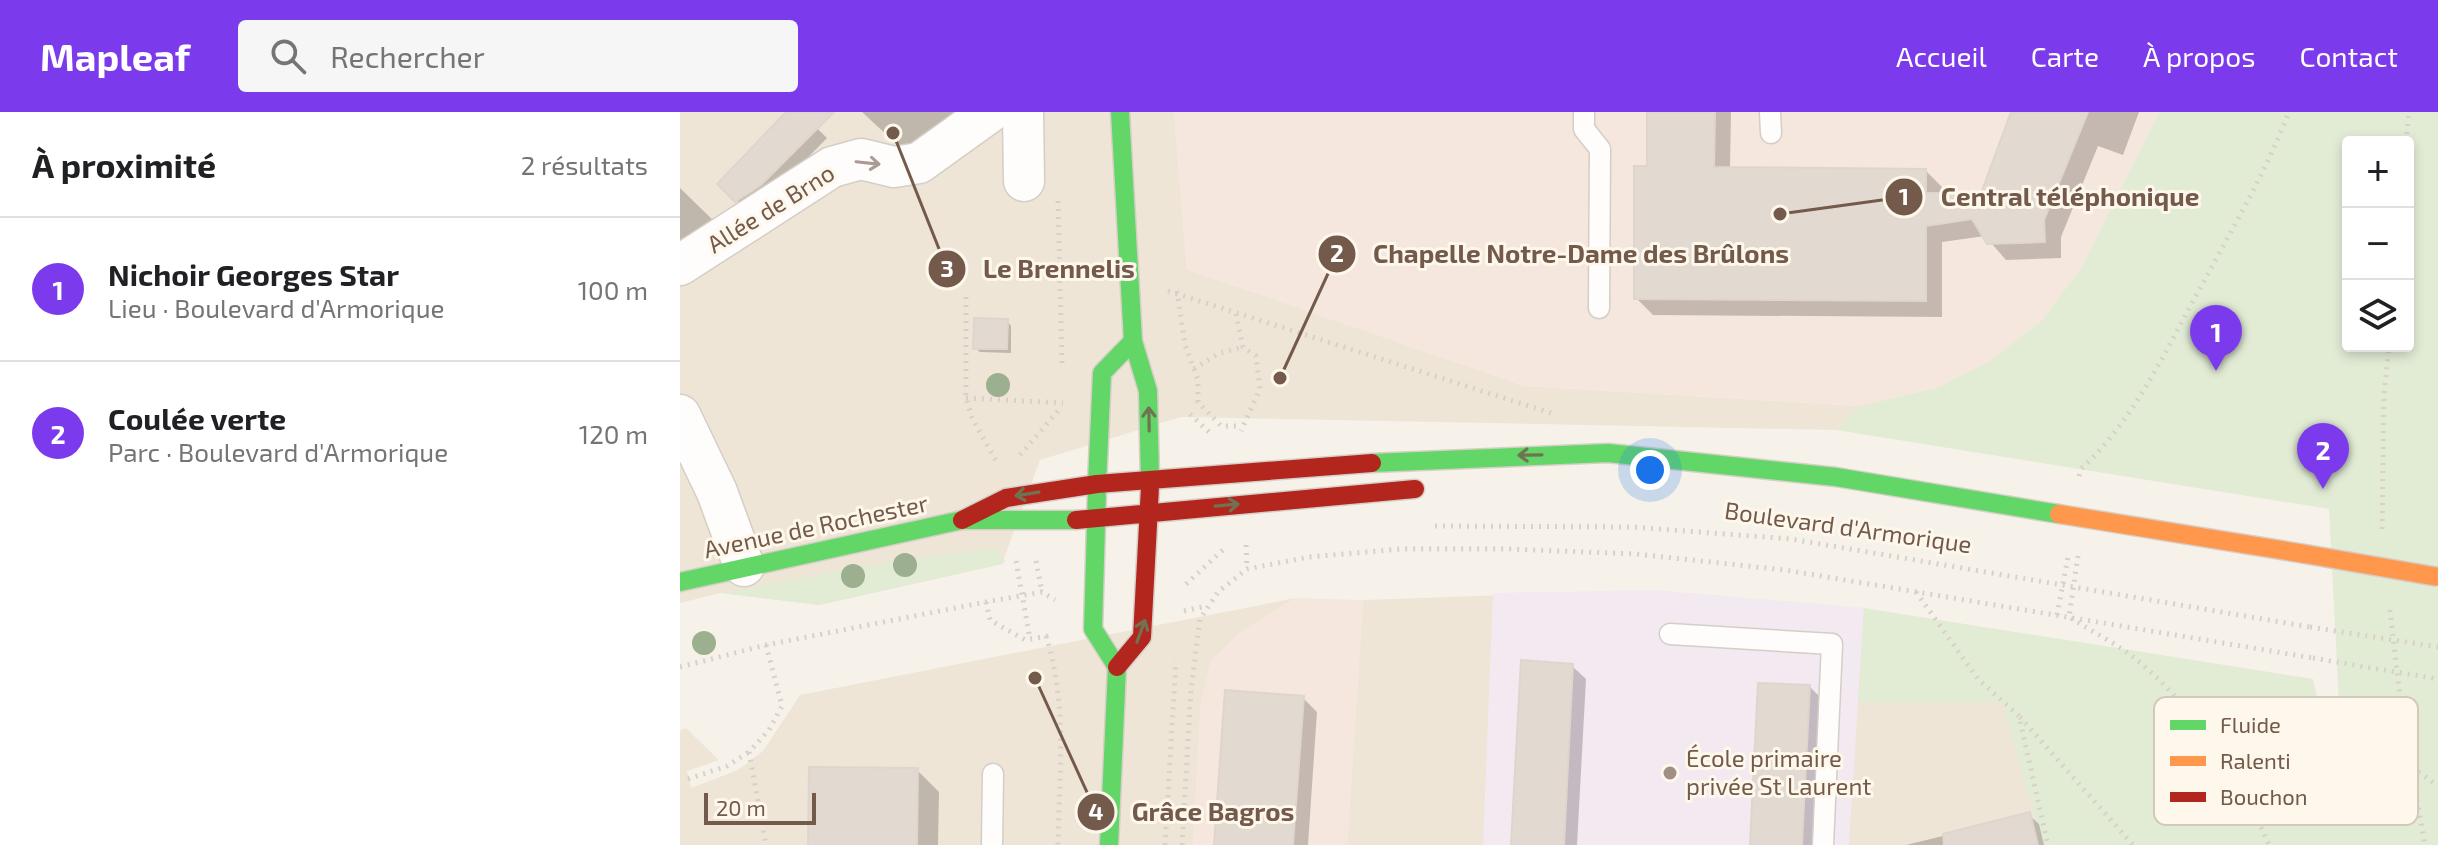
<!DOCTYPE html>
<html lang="fr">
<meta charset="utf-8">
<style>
body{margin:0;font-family:"Exo 2",sans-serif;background:#f6f6f6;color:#202124}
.controls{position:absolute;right:24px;top:24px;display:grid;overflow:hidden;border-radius:8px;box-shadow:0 4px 12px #0003}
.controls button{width:72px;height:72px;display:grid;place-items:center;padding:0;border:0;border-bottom:2px solid #e0e0e0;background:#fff;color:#202124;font:40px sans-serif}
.scale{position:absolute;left:24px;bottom:20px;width:112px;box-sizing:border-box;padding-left:8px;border:4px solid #735a4b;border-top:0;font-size:22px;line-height:28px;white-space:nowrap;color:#735a4b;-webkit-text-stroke:6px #fef7eb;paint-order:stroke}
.you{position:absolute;left:970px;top:358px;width:28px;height:28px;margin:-20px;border:6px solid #fff;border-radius:50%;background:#1a73e8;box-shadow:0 0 0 12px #1a73e833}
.badge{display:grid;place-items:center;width:52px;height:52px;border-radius:50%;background:#7c3aed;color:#fff;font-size:26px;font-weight:700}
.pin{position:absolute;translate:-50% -66px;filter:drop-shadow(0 2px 4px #0008)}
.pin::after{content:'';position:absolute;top:42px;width:28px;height:24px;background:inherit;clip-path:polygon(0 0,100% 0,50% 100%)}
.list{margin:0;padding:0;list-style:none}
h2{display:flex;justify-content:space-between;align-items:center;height:104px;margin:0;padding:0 32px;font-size:34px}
h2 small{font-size:26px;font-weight:400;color:#757577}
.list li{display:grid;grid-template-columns:52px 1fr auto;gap:24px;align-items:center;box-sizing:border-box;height:144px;padding:0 32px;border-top:2px solid #e0e0e0}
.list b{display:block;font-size:30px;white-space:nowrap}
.list p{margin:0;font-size:26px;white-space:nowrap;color:#757577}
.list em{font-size:26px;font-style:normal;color:#757577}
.icon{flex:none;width:44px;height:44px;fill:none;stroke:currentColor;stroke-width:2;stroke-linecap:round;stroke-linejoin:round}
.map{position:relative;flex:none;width:1758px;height:733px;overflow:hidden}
header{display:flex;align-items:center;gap:48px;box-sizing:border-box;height:112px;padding:0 40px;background:#7c3aed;color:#fff}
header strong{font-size:38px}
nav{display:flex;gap:44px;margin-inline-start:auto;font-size:28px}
.search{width:560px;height:72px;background:#f6f6f6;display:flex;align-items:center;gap:20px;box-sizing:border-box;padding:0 28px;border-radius:8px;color:#757577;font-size:30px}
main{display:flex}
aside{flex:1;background:#fff}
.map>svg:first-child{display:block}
.residential{fill:#efe5d7}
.commercial{fill:#f6e7de}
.education{fill:#f3e9f1}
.green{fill:#e2ecd5;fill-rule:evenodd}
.shadow{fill:#0003}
.building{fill:#e2dad1;stroke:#dfd5cc;stroke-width:2}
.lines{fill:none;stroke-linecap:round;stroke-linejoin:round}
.lane-casing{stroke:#d4cec6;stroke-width:23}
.street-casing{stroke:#d4cec6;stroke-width:43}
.fast-casing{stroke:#d6cfc8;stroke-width:21}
.slow-casing{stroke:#d6cfc8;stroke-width:21}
.jam-casing{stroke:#d6cfc8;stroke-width:21}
.path{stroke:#d7d0cb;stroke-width:5;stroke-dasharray:2 6;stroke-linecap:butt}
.lane{stroke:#fefdfc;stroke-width:20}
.street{stroke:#fefdfc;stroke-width:40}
.fast{stroke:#63d668;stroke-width:18}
.slow{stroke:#ff974d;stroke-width:18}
.jam{stroke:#b3261e;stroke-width:18}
.slow-bridge-casing{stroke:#d5ccc6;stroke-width:21;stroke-linecap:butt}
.path-bridge{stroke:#d7d0cb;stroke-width:5;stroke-dasharray:2 6;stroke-linecap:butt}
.slow-bridge{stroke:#ff974d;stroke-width:18}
.tree{fill:#9caf8e}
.oneway{stroke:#ab9b92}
.oneway2{stroke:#707351}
.poi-dot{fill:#a18f83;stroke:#fef7eb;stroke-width:3}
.labels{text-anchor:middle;stroke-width:6;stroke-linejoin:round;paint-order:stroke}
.street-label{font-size:24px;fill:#735a4b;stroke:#fef7eb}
.poi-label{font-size:24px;fill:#735a4b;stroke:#fef7eb;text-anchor:start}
.key{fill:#fef7eb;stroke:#d4c8bb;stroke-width:2}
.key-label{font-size:22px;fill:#735a4b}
.leader{fill:none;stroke:#735a4b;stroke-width:3}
.callout-dot{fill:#735a4b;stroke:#fef7eb;stroke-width:3}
.mark-label{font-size:24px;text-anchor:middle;font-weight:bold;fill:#fff}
.callout-label{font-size:26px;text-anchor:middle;font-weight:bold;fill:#735a4b;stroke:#fef7eb;stroke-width:6;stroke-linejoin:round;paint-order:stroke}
</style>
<header>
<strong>Mapleaf</strong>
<div class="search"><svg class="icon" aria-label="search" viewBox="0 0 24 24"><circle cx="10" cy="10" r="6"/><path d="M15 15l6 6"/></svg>Rechercher</div>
<nav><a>Accueil</a><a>Carte</a><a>À propos</a><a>Contact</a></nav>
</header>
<main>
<aside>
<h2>À proximité<small>2 résultats</small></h2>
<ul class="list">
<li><span class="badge">1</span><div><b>Nichoir Georges Star</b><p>Lieu · Boulevard d'Armorique</p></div><em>100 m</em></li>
<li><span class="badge">2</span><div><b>Coulée verte</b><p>Parc · Boulevard d'Armorique</p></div><em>120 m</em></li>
</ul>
</aside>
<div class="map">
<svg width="1758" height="733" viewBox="0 0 1758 733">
<rect width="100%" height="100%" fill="#f6f2ea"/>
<!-- residential -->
<path class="residential" d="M0,0H494L507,157L845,274L1180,294L1156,318L501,305L360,348L322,452L139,493L41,481L0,491Z
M970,478L1184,496L1399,638L1444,733H667L683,488Z
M616,486L562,519L531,549L521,592L513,733H0V618L6,616L39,648L7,659L11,676L58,658L83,639L120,583Z"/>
<!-- commercial -->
<path class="commercial" d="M494,0H1479L1401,156L1362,208L1310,249L1259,275L1180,294L845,274L507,157Z
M616,486L683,488L667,733H513L521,592L531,549L562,519Z"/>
<!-- education -->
<path class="education" d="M970,478L1184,496L1169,733H803L813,481Z"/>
<!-- green -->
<path class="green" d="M1479,0H1758V733H1363L1322,590H1178L1184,496L1633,567L1638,589L1659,592L1649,397L1156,318L1180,294L1259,275L1310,249L1362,208L1401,156ZM1668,30H1728V234H1668Z
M316,436L325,449L322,452L139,493L41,481L206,450Z"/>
<!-- shadow -->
<path class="shadow" d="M108,0H120L147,26L91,83L67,98L40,72Z
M182,0H277L239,53Z
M969,0H1051L1050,57L1246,59L1263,76L1262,83H1302L1333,0H1459L1443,43L1418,34L1381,125V146L1326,148L1305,124L1262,130V205L973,203L956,186L969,56Z
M0,76L39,114L0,155Z
M327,209L331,214V241L300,240L295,236Z
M892,554L906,567L897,733H833Z
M1130,575L1144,589L1136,733H1072Z
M623,586L637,600L628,733H536Z
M237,658L259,680L258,733H130Z
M1349,703L1359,712L1364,733H1226Z"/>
<!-- building -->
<path class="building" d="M106,0H154L81,73L55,90L37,72Z
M967,0H1035L1034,55L1246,57V81H1301L1331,0H1408L1364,108L1365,130L1307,132L1292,107L1246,114V189L954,187V54H967Z
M294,206L328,207L327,237H293Z
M841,548L893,552L884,733H831Z
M1078,571L1130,573L1122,733H1070Z
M545,578L624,584L613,733H534Z
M129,655L238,656L237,733H128Z
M1350,700L1358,733H1264L1263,722Z"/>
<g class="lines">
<defs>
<path id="lane" d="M904,0V17L920,37L919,196
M1090,0L1091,21
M990,522L1152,532L1143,733
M312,733L313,662"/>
<path id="street" d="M343,0L344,69
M0,153L152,55L181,47L214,55L239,51L310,0
M0,303L37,380L64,454"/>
<path id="fast" d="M440,0L453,229L468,279L470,368
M692,351L928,341L1156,365L1379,402
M417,372L422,261L453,229
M417,378L413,517L437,555L429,733
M0,470L282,408H396"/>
<path id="slow" d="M1379,402L1625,442"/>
<path id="jam" d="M282,408L326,386L417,372L692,351
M396,408L735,377
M437,555L462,525L470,375"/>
</defs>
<!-- lane casing -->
<use href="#lane" class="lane-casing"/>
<!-- street casing -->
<use href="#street" class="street-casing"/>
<!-- fast casing -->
<use href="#fast" class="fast-casing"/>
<!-- slow casing -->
<use href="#slow" class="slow-casing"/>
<!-- jam casing -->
<use href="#jam" class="jam-casing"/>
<!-- path -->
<path class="path" d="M1726,30L1729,0
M378,89L382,251
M488,179L871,301
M497,179L505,233L518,268V290L541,314H561
M286,185V286L292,306L316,349
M556,202L563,235L576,244L580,277L561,319
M514,257L539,241L563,235
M286,286L383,291
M510,302L529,320
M340,343L378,299
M1399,364L1401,357C1455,307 1483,243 1518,180C1550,121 1585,62 1609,0
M755,414L952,415L1111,427L1630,515
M1702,417L1704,283L1709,234
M566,433L567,457
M1398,444L1389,505C1411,519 1437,532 1457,548C1517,599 1558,662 1589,733
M336,449L350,527
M356,449L362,480
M506,472L543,438
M1236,480L1298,567L1339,604L1368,733
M306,490L310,508L345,528L373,523
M1710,498L1722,603L1745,733
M504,499L526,494
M1377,503L1388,445
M366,524C388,595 379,660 378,733
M86,533L102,594L89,618L69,640L86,733
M0,555L86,533L306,490L362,480L375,488
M1340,605L1453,733
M1732,655L1758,674
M8,667L47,654L69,640
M485,733L496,549
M502,733L511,578L520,507L538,480L567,457L629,445L721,437H828L956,442L1105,458L1633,546"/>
<!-- lane -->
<use href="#lane" class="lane"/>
<!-- street -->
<use href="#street" class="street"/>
<!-- fast -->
<use href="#fast" class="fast"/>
<!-- slow -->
<use href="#slow" class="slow"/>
<!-- jam -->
<use href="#jam" class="jam"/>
<defs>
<path id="slow-bridge" d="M1625,442L1758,465"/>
</defs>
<!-- slow-bridge casing -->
<use href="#slow-bridge" class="slow-bridge-casing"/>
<!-- path-bridge -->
<path class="path-bridge" d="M1630,515L1758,535
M1633,546L1758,567"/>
<!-- slow-bridge -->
<use href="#slow-bridge" class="slow-bridge"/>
</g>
<!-- trees -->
<g class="tree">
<circle cx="318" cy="273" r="12"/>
<circle cx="225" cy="453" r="12"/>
<circle cx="173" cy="464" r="12"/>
<circle cx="24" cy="531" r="12"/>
</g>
<!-- one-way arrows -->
<defs><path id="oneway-shaft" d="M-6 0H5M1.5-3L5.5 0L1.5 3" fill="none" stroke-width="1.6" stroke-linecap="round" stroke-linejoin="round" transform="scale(2)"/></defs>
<use class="oneway" href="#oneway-shaft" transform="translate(188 51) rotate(6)"/>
<g class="oneway2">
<use href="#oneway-shaft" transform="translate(469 307) rotate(-91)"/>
<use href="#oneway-shaft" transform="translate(850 343) rotate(179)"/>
<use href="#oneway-shaft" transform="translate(347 382) rotate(171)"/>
<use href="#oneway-shaft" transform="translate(547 393) rotate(-5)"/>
<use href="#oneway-shaft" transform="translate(461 519) rotate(-70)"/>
</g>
<!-- markers -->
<circle class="poi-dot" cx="990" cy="661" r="8"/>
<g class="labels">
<!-- street labels -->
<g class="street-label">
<text transform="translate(91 97) rotate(-32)" y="8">Allée de Brno</text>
<text transform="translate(136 415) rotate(-12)" y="8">Avenue de Rochester</text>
<text transform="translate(1168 416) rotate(8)" y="8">Boulevard d'Armorique</text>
</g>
<!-- poi labels -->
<g class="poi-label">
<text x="1006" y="655">École primaire<tspan x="1006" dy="28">privée St Laurent</tspan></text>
</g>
</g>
<!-- legend -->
<rect x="1474" y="585" width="264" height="128" rx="12" class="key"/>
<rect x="1490" y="608" width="36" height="10" fill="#63d668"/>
<rect x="1490" y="644" width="36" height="10" fill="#ff974d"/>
<rect x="1490" y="680" width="36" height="10" fill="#b3261e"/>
<g class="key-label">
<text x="1540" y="621">Fluide</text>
<text x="1540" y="657">Ralenti</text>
<text x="1540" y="693">Bouchon</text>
</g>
<!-- callouts -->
<path class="leader" d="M1100 102L1224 85M600 266L657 142M213 21L267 157M355 566L416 700"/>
<g class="callout-dot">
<circle cx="1100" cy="102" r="8"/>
<circle cx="600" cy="266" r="8"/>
<circle cx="213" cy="21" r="8"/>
<circle cx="355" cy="566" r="8"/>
<circle cx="1224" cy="85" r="20"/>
<circle cx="657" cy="142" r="20"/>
<circle cx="267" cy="157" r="20"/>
<circle cx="416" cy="700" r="20"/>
</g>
<g class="mark-label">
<text x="1224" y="93">1</text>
<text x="657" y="150">2</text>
<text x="267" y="165">3</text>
<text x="416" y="708">4</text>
</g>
<g class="callout-label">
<text x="1390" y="94">Central téléphonique</text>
<text x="901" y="151">Chapelle Notre-Dame des Brûlons</text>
<text x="379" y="166">Le Brennelis</text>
<text x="533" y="709">Grâce Bagros</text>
</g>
</svg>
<div class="controls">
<button>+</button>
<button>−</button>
<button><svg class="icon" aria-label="layers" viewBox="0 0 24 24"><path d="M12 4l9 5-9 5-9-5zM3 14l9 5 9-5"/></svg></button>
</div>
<div class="scale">20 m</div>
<div class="you"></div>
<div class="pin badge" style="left:1536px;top:259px">1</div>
<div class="pin badge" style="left:1643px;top:377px">2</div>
</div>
</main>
